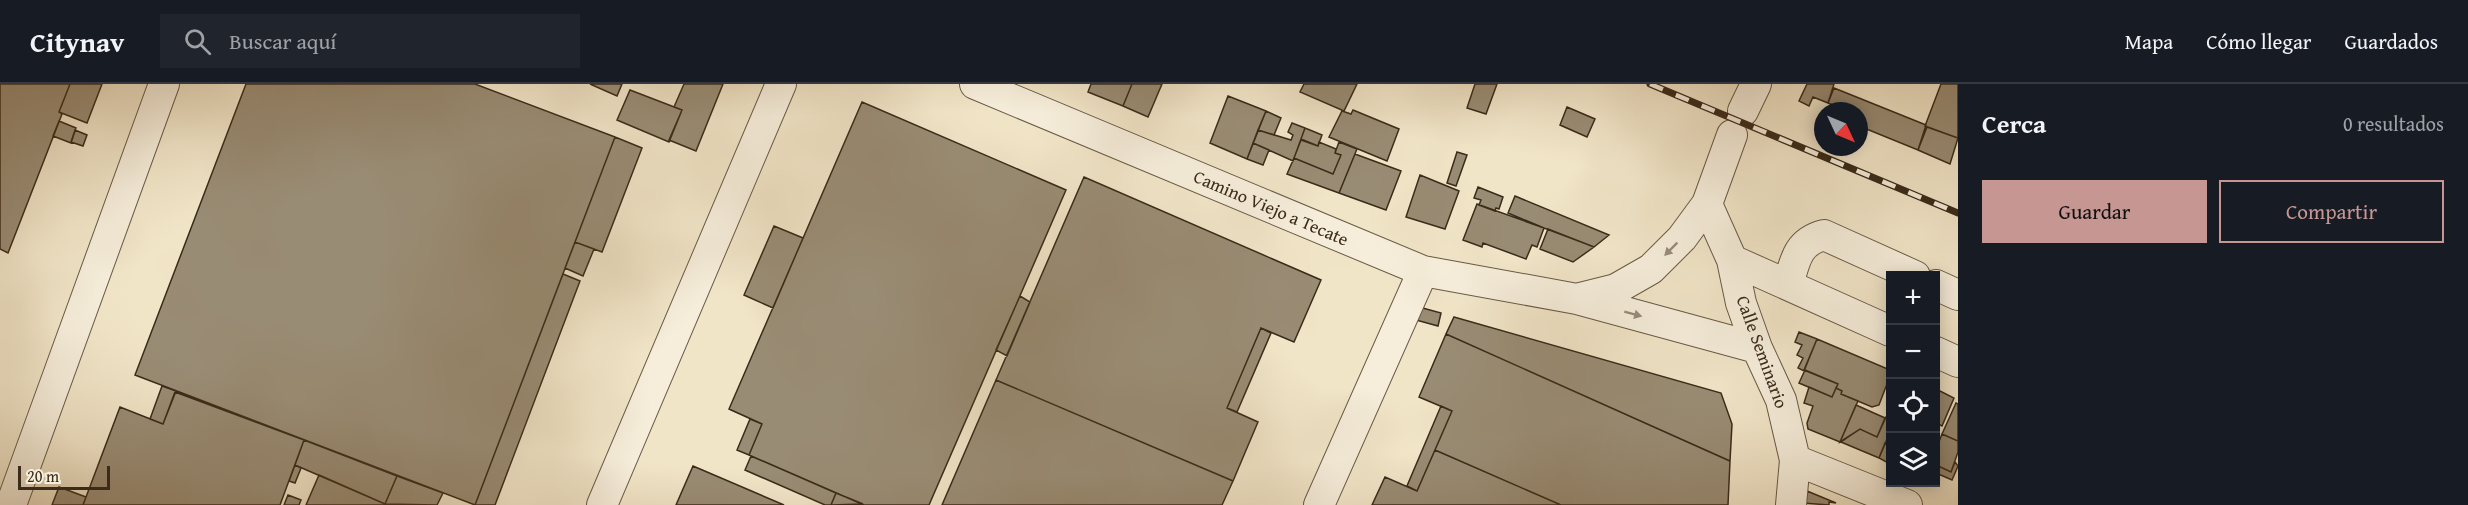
<!DOCTYPE html>
<html lang="es">
<meta charset="utf-8">
<style>
body{margin:0;font-family:"Gentium Book Plus",serif;background:#20242c;color:#f1f3f6}
.controls{position:absolute;right:18px;bottom:18px;display:grid;overflow:hidden;border-radius:0px;box-shadow:0 3px 15px #0003}
.controls button{width:54px;height:54px;display:grid;place-items:center;padding:0;border:0;border-bottom:2px solid #363941;background:#171b24;color:#f1f3f6;font:30px sans-serif}
.compass{position:absolute;left:1814px;top:18px;width:54px;height:54px;border-radius:50%;background:#171b24;box-shadow:0 3px 15px #0003;rotate:134deg}
.scale{position:absolute;left:18px;bottom:15px;width:92px;box-sizing:border-box;padding-left:6px;border:3px solid #3a2b1a;border-top:0;font-size:16px;line-height:21px;white-space:nowrap;color:#3a2b1a;-webkit-text-stroke:4px #f6eedb;paint-order:stroke}
.list{margin:0;padding:0;list-style:none}
h2{display:flex;justify-content:space-between;align-items:center;height:78px;margin:0;padding:0 24px;font-size:26px}
h2 small{font-size:20px;font-weight:400;color:#9ea1a6}
.actions{display:flex;gap:12px;padding:18px 24px}
.actions a{flex:1;padding:14px 0;border:2px solid #c59692;border-radius:0px;text-align:center;font-size:21px;color:#c59692}
.actions .main{background:#c59692;color:#111}
.icon{flex:none;width:33px;height:33px;fill:none;stroke:currentColor;stroke-width:2;stroke-linecap:round;stroke-linejoin:round}
.map{position:relative;flex:none;width:1958px;height:421px;overflow:hidden}
header{display:flex;align-items:center;gap:36px;box-sizing:border-box;height:84px;padding:0 30px;background:#171b24;border-bottom:2px solid #363941}
header strong{font-size:28px}
nav{display:flex;gap:33px;margin-inline-start:auto;font-size:21px}
.search{width:420px;height:54px;background:#20242c;display:flex;align-items:center;gap:15px;box-sizing:border-box;padding:0 21px;border-radius:0px;color:#9ea1a6;font-size:22px}
main{display:flex}
aside{flex:1;background:#171b24}
.map>svg:first-child{display:block}
.building{fill:#998c74;stroke:#3a2b1a;stroke-width:1.5}
.lines{fill:none;stroke-linecap:round;stroke-linejoin:round}
.minor-casing{stroke:#685a46;stroke-width:32}
.minor{stroke:#f6eedb;stroke-width:30}
.rail-casing{stroke:#3a2b1a;stroke-width:7}
.rail{stroke:#f6eedb;stroke-width:4.5;stroke-dasharray:14;stroke-linecap:butt}
.oneway{fill:#988c7a}
.labels{text-anchor:middle;stroke-width:6;stroke-linejoin:round;paint-order:stroke}
.street-label{font-size:18px;fill:#3a2b1a;stroke:#f6eedb}
</style>
<header>
<strong>Citynav</strong>
<div class="search"><svg class="icon" aria-label="search" viewBox="0 0 24 24"><circle cx="10" cy="10" r="6"/><path d="M15 15l6 6"/></svg>Buscar aquí</div>
<nav><a>Mapa</a><a>Cómo llegar</a><a>Guardados</a></nav>
</header>
<main>
<div class="map">
<svg width="1958" height="421" viewBox="0 0 1958 421">
<rect width="100%" height="100%" fill="#f1e5c8"/>
<filter id="stains"><feTurbulence type="fractalNoise" baseFrequency=".00333" numOctaves="4"/><feColorMatrix values="0 0 0 0 .2 0 0 0 0 .09 0 0 0 0 .02 0 0 0 .5 -.17"/></filter>
<radialGradient id="worn" r=".72"><stop offset=".6" stop-color="#630" stop-opacity="0"/><stop offset="1" stop-color="#630" stop-opacity=".3"/></radialGradient>
<!-- building -->
<path class="building" d="M0,0H70L59,28L62,30L8,169L0,165Z
M70,0H102L87,39L59,28Z
M246,0H475L615,53L475,421L135,291Z
M590,0H622L617,12Z
M684,0H723L696,67L669,56L682,26L674,23Z
M1091,0H1132L1123,22L1088,8Z
M1132,0H1162L1148,33L1123,22Z
M1304,0H1357L1344,27L1300,8Z
M1475,0H1497L1486,30L1467,24Z
M1807,0H1834L1828,19L1813,13L1809,22L1799,17Z
M1941,0H1958V54L1925,42Z
M1834,4L1926,41L1918,66L1859,42V27H1848L1828,19Z
M630,6L682,26L669,58L617,36Z
M1228,12L1266,27L1247,75L1210,59Z
M862,18L1066,106L929,421H864L749,371L762,340L729,325Z
M1567,23L1595,35L1587,53L1560,41Z
M1353,26L1399,45L1387,77L1329,53L1342,27L1351,30Z
M1266,27L1281,34L1274,51L1258,46Z
M59,37L76,44L71,59L53,52Z
M1292,39L1305,44L1293,77L1253,59L1258,46L1291,56L1293,51L1288,48Z
M1927,43L1958,54L1950,80L1918,66Z
M1305,44L1322,51L1318,62L1301,55Z
M75,46L87,51L83,62L71,58Z
M615,53L642,64L602,168L575,158Z
M1301,56L1318,62L1319,58L1336,65L1335,69L1341,71L1333,90L1294,74Z
M1339,58L1357,65L1339,109L1287,90L1294,74L1333,90L1341,71L1335,69Z
M1253,59L1269,66L1263,81L1247,75Z
M1457,68L1467,71L1456,102L1447,99Z
M1355,70L1401,87L1386,126L1339,109Z
M1420,91L1459,107L1445,145L1406,133Z
M1084,93L1321,196L1294,258L1261,244L1227,324L1258,338L1233,397L996,296Z
M1478,103L1503,113L1499,125L1496,124L1495,127L1479,121L1481,116L1474,114Z
M1515,112L1609,151L1594,163L1544,144L1508,129Z
M1477,120L1544,144L1537,163L1532,161L1526,175L1483,159L1482,163L1463,156Z
M774,142L803,154L773,224L744,211Z
M1548,145L1594,163L1573,178L1540,165Z
M575,158L594,165L583,192L565,184Z
M563,190L580,197L495,421H475Z
M1020,212L1030,218L1007,272L996,266Z
M1419,223L1441,229L1438,242L1416,236Z
M1454,233L1721,309L1732,340L1730,377L1446,250Z
M1261,244L1271,249L1237,328L1227,324Z
M1799,248L1817,255L1804,287L1798,284L1803,274L1797,271L1802,261L1795,258Z
M1446,250L1730,377L1728,421H1561L1435,366L1452,327L1419,313Z
M1817,255L1890,286V292L1879,321L1872,323L1841,310L1842,307L1836,304L1838,300L1804,286Z
M1805,286L1838,300L1832,313L1799,299Z
M996,296L1233,397L1222,421H942Z
M162,302L176,307L163,340L150,335Z
M1809,303L1832,313L1836,304L1842,307L1841,310L1858,317L1840,358L1808,345L1807,339L1813,322L1804,319Z
M1936,305L1954,314L1942,342L1936,339Z
M175,308L304,356L280,421H83L120,323L163,340Z
M1956,319L1958,320V357L1942,350Z
M1856,321L1885,334L1877,353L1860,345L1840,358Z
M1441,322L1452,327L1417,407L1407,402Z
M1886,333L1890,335V348L1879,374L1841,358L1860,345L1877,353Z
M750,335L762,340L749,371L737,366Z
M1942,350L1958,357V368L1951,388L1936,381V365Z
M304,356L397,392L385,420L295,381Z
M1885,359L1890,362V380L1879,374Z
M1435,366L1561,421H1372L1385,393L1417,407Z
M751,372L836,409L831,421H825L745,386Z
M1955,378L1958,382L1952,396L1936,389V391V381L1951,388Z
M295,381L301,384L295,399L289,397Z
M693,382L784,421H676Z
M319,391L385,420L387,421H306Z
M397,392L443,409L437,421L385,420Z
M59,403L86,413L83,421H52Z
M1807,407L1836,419L1829,418V421L1803,419Z
M836,409L863,420L831,421Z
M288,411L301,416L299,421H284Z"/>
<g class="lines">
<defs>
<path id="minor" d="M975,0L1423,187L1577,215L1757,264
M1743,27L1756,0
M1707,120L1732,176L1741,219L1757,264L1781,316L1795,376L1791,421
M1732,176L1890,247
M1788,201C1795,177 1797,158 1824,151L1915,192
M1936,201L1958,211
M1580,214L1616,205L1651,185L1682,154L1707,120L1732,51
M1936,268L1958,278
M1795,376L1907,421
M11,421L164,0
M602,421L781,0
M1319,421L1423,187"/>
</defs>
<!-- minor casing -->
<use href="#minor" class="minor-casing"/>
<!-- minor -->
<use href="#minor" class="minor"/>
<defs>
<path id="rail" d="M1650,0L1958,129"/>
</defs>
<!-- rail casing -->
<use href="#rail" class="rail-casing"/>
<!-- rail -->
<use href="#rail" class="rail"/>
</g>
<!-- one-way arrows -->
<defs><path id="oneway-solid" d="M-6-.8H1V-3.2L6.5 0L1 3.2V.8H-6Z" transform="scale(1.5)"/></defs>
<g class="oneway">
<use href="#oneway-solid" transform="translate(1671 165) rotate(135)"/>
<use href="#oneway-solid" transform="translate(1633 230) rotate(15)"/>
</g>
<g class="labels">
<!-- street labels -->
<g class="street-label">
<text transform="translate(1271 124) rotate(23)" y="6">Camino Viejo a Tecate</text>
<text transform="translate(1762 268) rotate(70)" y="6">Calle Seminario</text>
</g>
</g>
<rect width="100%" height="100%" filter="url(#stains)"/>
<rect width="100%" height="100%" fill="url(#worn)"/>
</svg>
<div class="controls">
<button>+</button>
<button>−</button>
<button><svg class="icon" aria-label="locate" viewBox="0 0 24 24"><circle cx="12" cy="12" r="6"/><path d="M12 2v4M12 18v4M2 12h4M18 12h4"/></svg></button>
<button><svg class="icon" aria-label="layers" viewBox="0 0 24 24"><path d="M12 4l9 5-9 5-9-5zM3 14l9 5 9-5"/></svg></button>
</div>
<svg class="compass" viewBox="-18 -18 36 36"><path d="M0-13l5 13h-10z" fill="#e53935"/><path d="M0 13l5-13h-10z" fill="#9ea1a6"/></svg>
<div class="scale">20 m</div>
</div>
<aside>
<h2>Cerca<small>0 resultados</small></h2>
<ul class="list">
</ul>
<div class="actions"><a class="main">Guardar</a><a>Compartir</a></div>
</aside>
</main>
